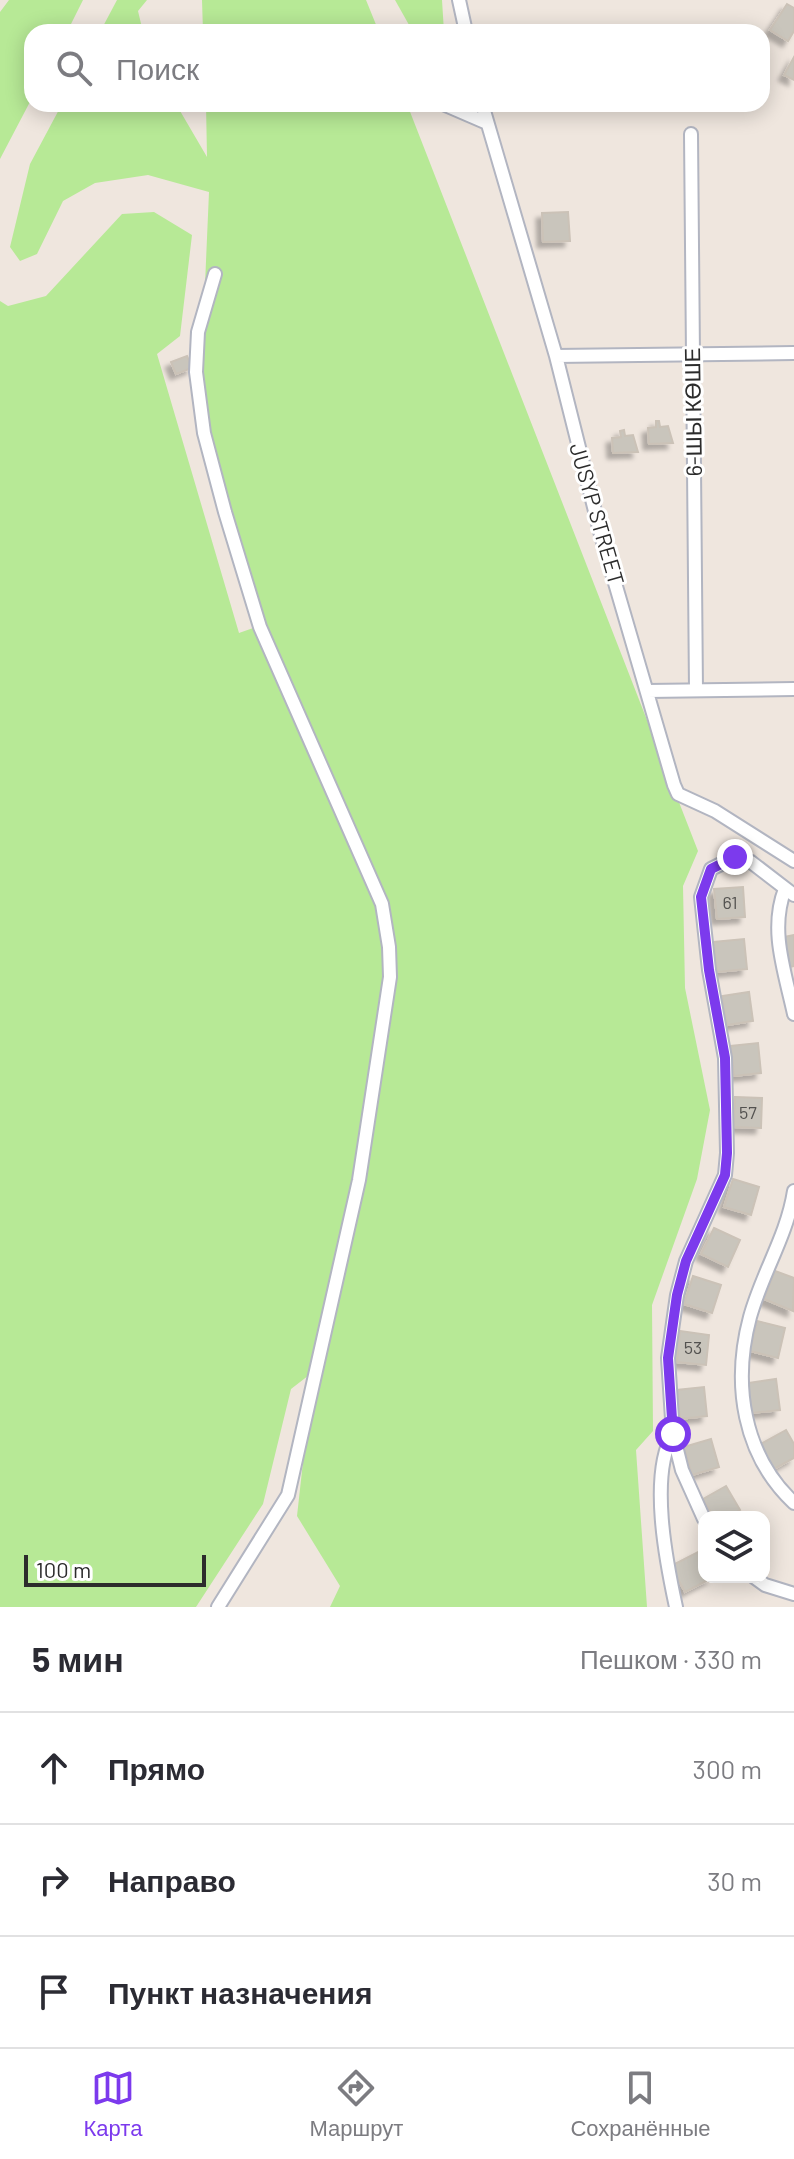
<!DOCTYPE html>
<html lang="ru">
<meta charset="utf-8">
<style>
body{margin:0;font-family:Barlow,sans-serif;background:#f7f7f7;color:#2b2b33}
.controls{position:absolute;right:24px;bottom:24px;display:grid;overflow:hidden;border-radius:16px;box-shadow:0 4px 20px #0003}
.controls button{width:72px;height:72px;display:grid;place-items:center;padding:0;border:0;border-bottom:2px solid #e1e1e2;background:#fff;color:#2b2b33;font:40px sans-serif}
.scale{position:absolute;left:24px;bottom:20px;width:182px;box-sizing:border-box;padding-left:8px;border:4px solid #2c2c2c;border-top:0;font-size:22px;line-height:28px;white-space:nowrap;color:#2c2c2c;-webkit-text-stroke:6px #fff;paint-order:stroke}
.stop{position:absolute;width:24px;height:24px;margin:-18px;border:6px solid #7c3aed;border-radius:50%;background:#fff}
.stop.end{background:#7c3aed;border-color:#fff;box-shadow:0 2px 8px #0008}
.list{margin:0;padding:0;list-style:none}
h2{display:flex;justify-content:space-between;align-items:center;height:104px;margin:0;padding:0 32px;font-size:34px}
h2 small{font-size:26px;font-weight:400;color:#7c7c81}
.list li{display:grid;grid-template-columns:52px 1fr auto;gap:24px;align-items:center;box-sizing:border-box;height:112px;padding:0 32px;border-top:2px solid #e1e1e2}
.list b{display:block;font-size:30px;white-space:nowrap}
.list em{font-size:26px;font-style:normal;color:#7c7c81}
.icon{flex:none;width:44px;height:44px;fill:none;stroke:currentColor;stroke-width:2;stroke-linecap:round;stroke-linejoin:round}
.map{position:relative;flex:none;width:794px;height:1607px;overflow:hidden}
.search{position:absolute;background:#fff;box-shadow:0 4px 20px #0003;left:24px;right:24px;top:24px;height:88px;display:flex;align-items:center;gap:20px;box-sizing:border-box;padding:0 28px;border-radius:24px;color:#7c7c81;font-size:30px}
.sheet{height:440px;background:#fff}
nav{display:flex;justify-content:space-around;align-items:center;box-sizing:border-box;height:112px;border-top:2px solid #e1e1e2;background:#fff;font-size:22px;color:#7c7c81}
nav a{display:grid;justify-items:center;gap:4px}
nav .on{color:#7c3aed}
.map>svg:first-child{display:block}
.green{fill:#b7e996}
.building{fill:#c9c5bc;stroke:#cbc2b7;stroke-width:2;filter:url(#shadow)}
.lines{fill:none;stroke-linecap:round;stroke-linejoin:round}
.minor-casing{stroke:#b2b5c1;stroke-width:16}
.minor{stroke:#fff;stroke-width:12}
.route{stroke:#7c3aed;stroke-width:10}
.labels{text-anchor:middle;stroke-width:6;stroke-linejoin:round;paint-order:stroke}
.number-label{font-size:18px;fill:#535250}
.street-label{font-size:22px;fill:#2c2c2c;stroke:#fff}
</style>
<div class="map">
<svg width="794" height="1607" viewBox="0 0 794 1607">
<defs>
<filter id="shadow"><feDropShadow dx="-5.5" dy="5.5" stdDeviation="2" flood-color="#0004"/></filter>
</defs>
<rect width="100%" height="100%" fill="#efe6de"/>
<!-- green -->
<path class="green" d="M9,0H83L67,32H32V98L0,159V12Z
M117,0H147L138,11L143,32H100Z
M202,0H366L379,32H203Z
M395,0H442L444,32H413Z
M62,104H176L207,157L206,104H407L698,851L683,886L685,988L710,1110L697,1179L652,1305L653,1431L636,1450L647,1607H330L340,1586L297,1516L313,1372L291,1389L263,1504L196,1607H0V301L8,306L46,296L122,214L154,212L192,235L180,336L157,354L239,633L264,624L200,400L209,192L148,175L95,183L63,201L37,254L20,261L10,247L30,164Z"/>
<!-- building -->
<path class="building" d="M787,4L794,8V31L788,41L770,30Z
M794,57V80L784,75Z
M568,212L570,241L543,242L542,213Z
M187,356L192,368L176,374L171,362Z
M656,421H659L660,427L668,426L673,443L649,444L648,428L656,427Z
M624,430L625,436L633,435L638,452L613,453L612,438L621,437L620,431Z
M743,887L745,917L717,919L714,889Z
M794,935V966L790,967L784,937Z
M744,939L747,969L717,972L714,942Z
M749,992L753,1021L727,1025L722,996Z
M758,1043L761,1073L734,1076L731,1046Z
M735,1097L762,1098L761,1128L734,1127Z
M733,1179L759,1187L751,1215L724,1207Z
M714,1228L740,1240L728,1267L701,1254Z
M775,1271L794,1278L793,1311L764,1299Z
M693,1276L721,1285L712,1313L684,1304Z
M757,1321L785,1328L778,1358L750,1351Z
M680,1331L709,1335L706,1365L677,1362Z
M776,1379L780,1410L752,1413L748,1383Z
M704,1387L707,1416L680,1419L677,1390Z
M786,1430L794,1444V1458L772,1470L759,1445Z
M711,1439L719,1467L692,1475L684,1447Z
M726,1486L740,1510L729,1517H714L703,1499Z
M698,1552L704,1564V1577L712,1578L685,1592L671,1566Z"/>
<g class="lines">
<defs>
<path id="minor" d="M459,0L466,32
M443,104L487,123
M482,104L556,356L601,535L674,785L678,794L715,811L794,861
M691,134L696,690
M215,274L198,332L196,372L204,433L225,512L260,627L382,904L389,947L390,977L359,1180L288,1495L218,1607
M556,356L794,353
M647,691L794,689
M785,889C769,930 785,972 794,1014
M794,1191C787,1236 762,1273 750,1317C732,1384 743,1455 794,1503
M673,1434C649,1475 666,1561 676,1607
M704,1519L682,1470L673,1434L668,1358L677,1295L686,1261L725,1175L727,1153L725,1058L709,970L701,897L711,869L735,857L751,862L794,895
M754,1577L765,1585L794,1594"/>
</defs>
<!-- minor casing -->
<use href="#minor" class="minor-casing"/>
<!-- minor -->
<use href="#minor" class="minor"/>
</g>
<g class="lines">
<!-- route -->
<path class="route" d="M673,1434L668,1358L677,1295L686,1261L725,1175L727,1153L725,1058L709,970L701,897L711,869L735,857"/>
</g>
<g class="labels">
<!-- number labels -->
<g class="number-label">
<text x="730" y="909">61</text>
<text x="748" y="1119">57</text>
<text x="693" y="1354">53</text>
</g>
<!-- street labels -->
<g class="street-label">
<text transform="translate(693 412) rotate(-91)" y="8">6-ШЫ КӨШЕ</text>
<text transform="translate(597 514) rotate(74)" y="8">JUSYP STREET</text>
</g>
</g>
</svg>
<div class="controls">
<button><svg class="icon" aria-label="layers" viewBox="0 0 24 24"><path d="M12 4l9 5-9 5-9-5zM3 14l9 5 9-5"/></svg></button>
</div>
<div class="scale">100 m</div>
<div class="stop" style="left:673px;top:1434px"></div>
<div class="stop end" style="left:735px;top:857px"></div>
<div class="search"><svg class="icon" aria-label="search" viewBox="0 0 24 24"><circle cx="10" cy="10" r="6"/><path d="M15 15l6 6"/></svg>Поиск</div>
</div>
<section class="sheet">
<h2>5 мин<small>Пешком · 330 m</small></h2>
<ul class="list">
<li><svg class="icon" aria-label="ahead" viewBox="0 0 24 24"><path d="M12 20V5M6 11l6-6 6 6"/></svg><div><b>Прямо</b></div><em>300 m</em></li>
<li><svg class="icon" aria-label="right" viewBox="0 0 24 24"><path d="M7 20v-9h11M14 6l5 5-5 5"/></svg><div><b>Направо</b></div><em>30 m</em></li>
<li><svg class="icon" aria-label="arrive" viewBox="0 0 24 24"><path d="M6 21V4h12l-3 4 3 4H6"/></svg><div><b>Пункт назначения</b></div></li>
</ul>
</section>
<nav>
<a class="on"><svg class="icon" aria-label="map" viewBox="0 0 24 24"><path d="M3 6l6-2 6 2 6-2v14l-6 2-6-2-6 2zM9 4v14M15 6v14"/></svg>Карта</a>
<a><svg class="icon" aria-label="directions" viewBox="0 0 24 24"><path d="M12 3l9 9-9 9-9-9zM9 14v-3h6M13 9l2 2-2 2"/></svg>Маршрут</a>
<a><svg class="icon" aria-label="saved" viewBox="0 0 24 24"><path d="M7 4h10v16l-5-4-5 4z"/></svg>Сохранённые</a>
</nav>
